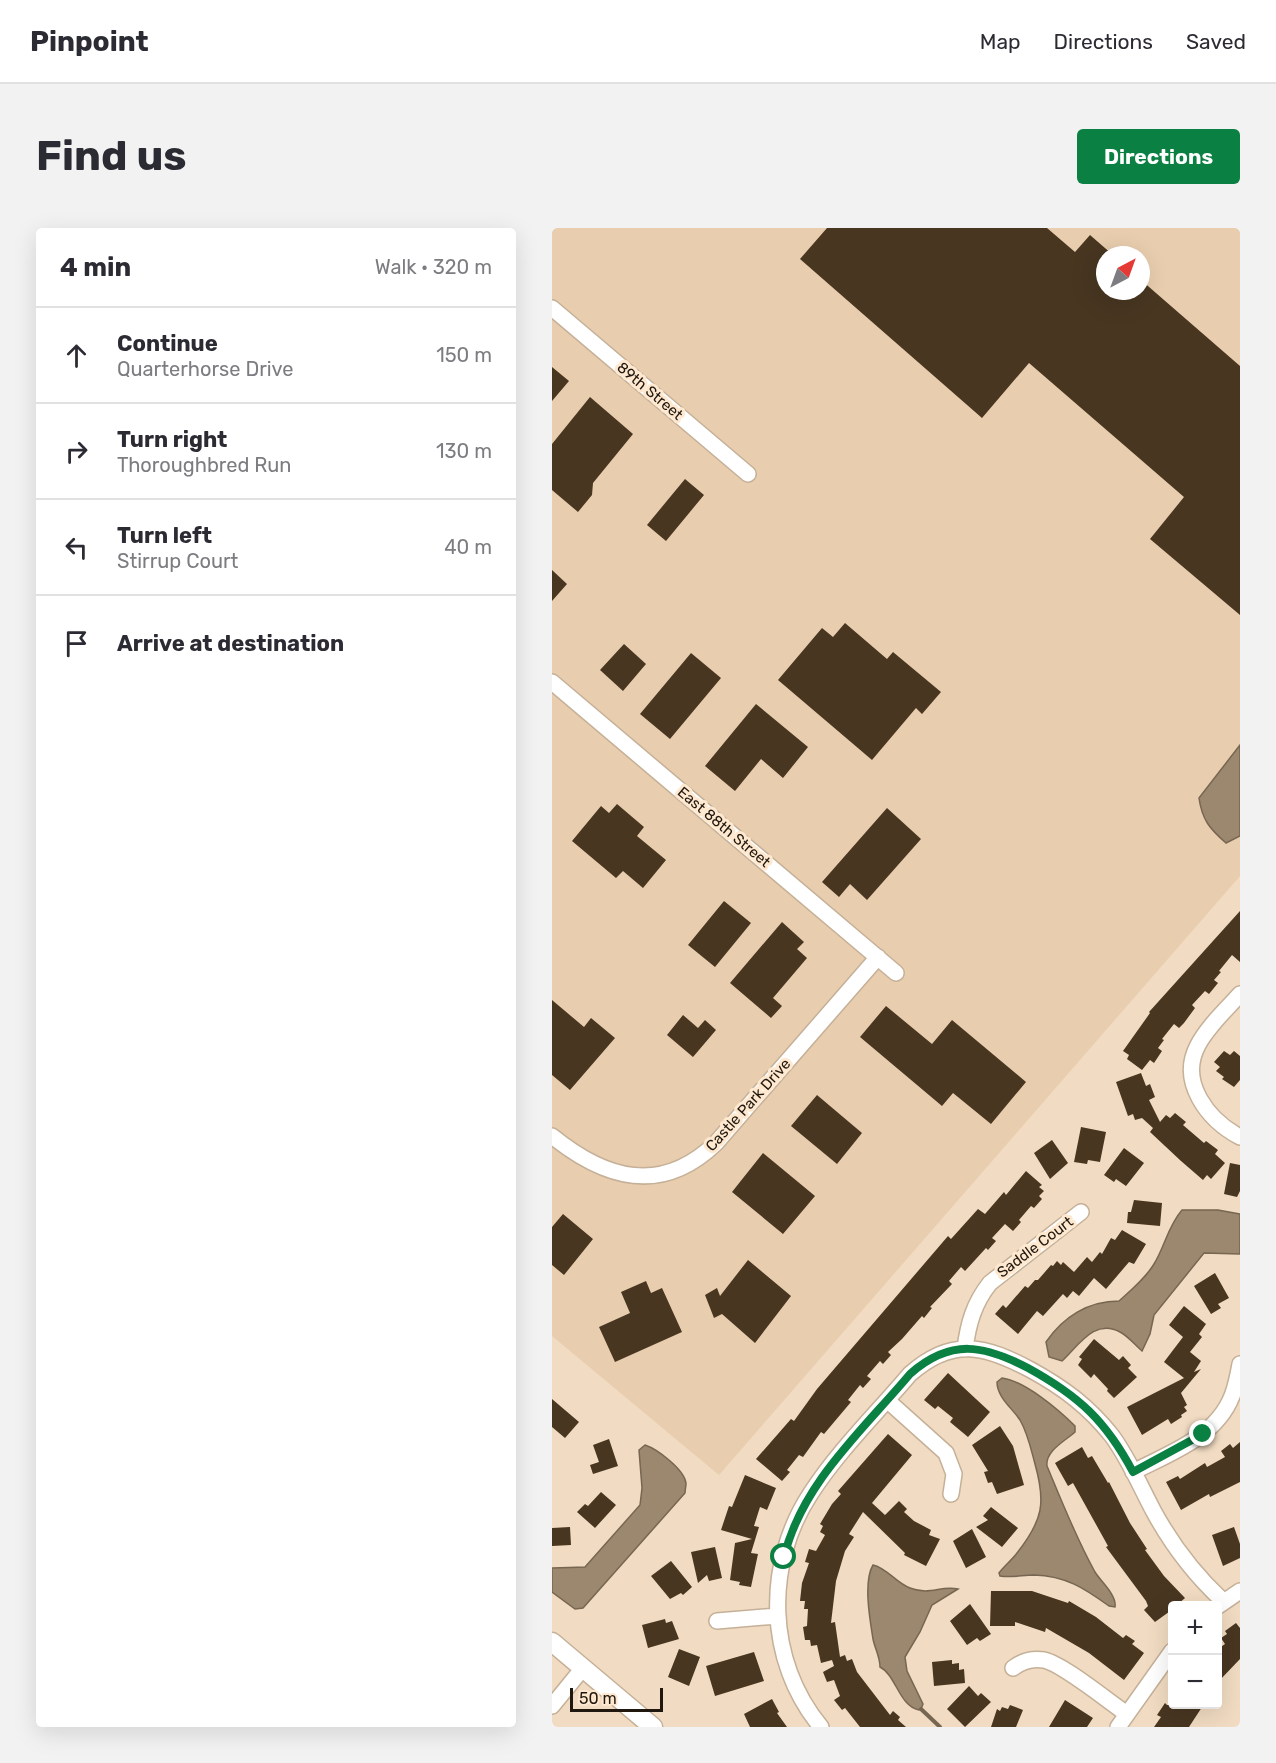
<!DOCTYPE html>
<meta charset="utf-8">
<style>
body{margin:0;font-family:Rubik,sans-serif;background:#f2f2f3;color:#2b2b33}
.controls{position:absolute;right:18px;bottom:18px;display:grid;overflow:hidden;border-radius:6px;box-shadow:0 6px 24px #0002}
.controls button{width:54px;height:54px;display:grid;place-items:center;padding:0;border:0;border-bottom:2px solid #e1e1e2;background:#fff;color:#2b2b33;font:30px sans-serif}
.compass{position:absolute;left:544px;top:18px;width:54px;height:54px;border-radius:50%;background:#fff;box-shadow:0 6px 24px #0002;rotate:41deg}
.scale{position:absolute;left:18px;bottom:15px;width:93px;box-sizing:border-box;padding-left:6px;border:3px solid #20180f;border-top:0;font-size:16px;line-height:21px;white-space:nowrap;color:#20180f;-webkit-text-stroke:4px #fee8cf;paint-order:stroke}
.stop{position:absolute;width:18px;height:18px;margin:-14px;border:4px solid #0b8043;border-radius:50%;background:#fff}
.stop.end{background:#0b8043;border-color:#fff;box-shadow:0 2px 6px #0008}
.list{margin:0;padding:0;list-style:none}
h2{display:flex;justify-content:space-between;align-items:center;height:78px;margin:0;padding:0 24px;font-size:26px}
h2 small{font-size:20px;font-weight:400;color:#7c7c81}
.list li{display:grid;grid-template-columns:39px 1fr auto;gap:18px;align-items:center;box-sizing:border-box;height:96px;padding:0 24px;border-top:2px solid #e1e1e2}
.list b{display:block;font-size:22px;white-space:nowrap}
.list p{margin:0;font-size:20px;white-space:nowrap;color:#7c7c81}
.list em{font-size:20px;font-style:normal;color:#7c7c81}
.icon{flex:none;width:33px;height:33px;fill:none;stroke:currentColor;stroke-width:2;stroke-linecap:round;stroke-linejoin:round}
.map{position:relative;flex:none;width:688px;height:1499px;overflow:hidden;border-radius:6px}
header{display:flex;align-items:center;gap:36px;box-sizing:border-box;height:84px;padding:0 30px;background:#fff;border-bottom:2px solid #e1e1e2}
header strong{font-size:28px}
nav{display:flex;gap:33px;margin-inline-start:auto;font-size:21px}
.intro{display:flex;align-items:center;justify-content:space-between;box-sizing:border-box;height:144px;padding:0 36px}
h1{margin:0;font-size:42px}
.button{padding:15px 27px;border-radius:6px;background:#0b8043;color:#fff;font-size:21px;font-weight:700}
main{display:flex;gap:36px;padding:0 36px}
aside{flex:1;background:#fff;border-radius:6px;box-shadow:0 6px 24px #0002}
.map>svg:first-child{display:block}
.built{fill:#e8cdae;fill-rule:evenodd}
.water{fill:#9c876f;stroke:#776652;stroke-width:1.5}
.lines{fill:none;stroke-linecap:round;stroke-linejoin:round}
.stream{stroke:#776652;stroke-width:4}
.building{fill:#483621}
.minor-casing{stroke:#c5b098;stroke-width:18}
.tertiary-casing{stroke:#c5b098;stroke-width:21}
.minor{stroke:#fff;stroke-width:15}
.tertiary{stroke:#fff;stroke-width:18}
.route{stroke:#0b8043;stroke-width:8}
.labels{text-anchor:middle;stroke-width:6;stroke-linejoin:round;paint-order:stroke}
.street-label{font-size:15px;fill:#20180f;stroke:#fee8cf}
</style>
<header>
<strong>Pinpoint</strong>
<nav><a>Map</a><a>Directions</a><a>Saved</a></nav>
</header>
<div class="intro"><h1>Find us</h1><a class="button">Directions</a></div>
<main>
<aside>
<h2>4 min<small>Walk · 320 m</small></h2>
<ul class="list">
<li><svg class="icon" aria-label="ahead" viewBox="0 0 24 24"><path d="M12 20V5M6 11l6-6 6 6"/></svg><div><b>Continue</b><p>Quarterhorse Drive</p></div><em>150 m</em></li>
<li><svg class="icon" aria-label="right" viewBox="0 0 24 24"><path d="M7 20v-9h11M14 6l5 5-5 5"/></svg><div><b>Turn right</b><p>Thoroughbred Run</p></div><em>130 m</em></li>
<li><svg class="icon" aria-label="left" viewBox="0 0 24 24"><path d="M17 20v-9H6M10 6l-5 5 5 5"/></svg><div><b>Turn left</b><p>Stirrup Court</p></div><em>40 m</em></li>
<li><svg class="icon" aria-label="arrive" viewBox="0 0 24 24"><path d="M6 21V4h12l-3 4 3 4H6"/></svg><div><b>Arrive at destination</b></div></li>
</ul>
</aside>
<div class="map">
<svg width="688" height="1499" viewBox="0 0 688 1499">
<rect width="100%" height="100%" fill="#f1dbc2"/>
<!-- built -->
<path class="built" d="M0,0H688V648L167,1247L0,1108ZM553,27H589V63H553Z"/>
<!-- water -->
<path class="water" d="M688,517V608L674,615C658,601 650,592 647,570Z
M630,982H666L688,986V1026L652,1025L602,1087L598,1106L590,1123C583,1117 576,1108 568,1104C543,1090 527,1117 510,1133L497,1129L494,1114C511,1089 536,1073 567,1073C579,1062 593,1051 602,1036C613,1018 616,998 630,982Z
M450,1150C473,1153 507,1182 523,1198V1204C513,1213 493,1223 495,1238C510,1274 524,1310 543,1344C549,1354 565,1367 563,1379L557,1378C532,1360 514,1348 482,1347C471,1347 459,1350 448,1348L447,1345C452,1338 460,1332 465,1325C491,1292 494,1275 483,1236C479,1221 476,1206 468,1192C460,1180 445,1169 445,1154Z
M93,1217C105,1221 132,1241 134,1255C134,1259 133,1262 133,1265L31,1380L23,1381L0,1364V1340L33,1339L88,1277L90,1260L87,1222Z
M321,1337C335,1340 344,1355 358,1360C379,1368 388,1357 406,1361L380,1377L368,1404L353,1429L355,1443L371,1476L369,1481L367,1482C347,1478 344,1447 328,1439C328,1429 323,1421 321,1411C318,1392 311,1354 321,1337Z"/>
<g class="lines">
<!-- stream -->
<path class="stream" d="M369,1481L388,1499"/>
</g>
<!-- building -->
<path class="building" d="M275,0H495L523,24L538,7L561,27H553V63H589V52L688,138V387L598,311L632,269L477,135L430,190L248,31Z
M0,139L17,153L0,173Z
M38,169L81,206L41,255L40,267L26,284L0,262V216Z
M133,251L152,267L114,313L95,297Z
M0,342L15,356L0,373Z
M293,395L335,431L341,424L389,464L370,486L364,480L320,532L226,452L270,400L281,409Z
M72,416L94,436L71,463L48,442Z
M139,425L169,450L118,511L88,486Z
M204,476L256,519L231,550L209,531L183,563L153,538Z
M65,576L92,599L85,608L114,632L91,660L71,643L64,650L20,613L49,578L57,585Z
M335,580L369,611L315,672L298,656L287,669L270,654Z
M172,673L199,695L163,739L136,717Z
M688,683V734L680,727L667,743L669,744L662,752L666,755L657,766L653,763L640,777L643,780L632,795L627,800L622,796L610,811L612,812L606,820L610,823L602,835L598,832L590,842L575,831L577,827L571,823L598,785L597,784Z
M230,694L252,714L245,721L255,730L221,770L230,778L219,790L178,755Z
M0,772L32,799L39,790L63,810L18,862L0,847Z
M334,778L380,816L400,792L474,854L439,896L401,865L390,878L308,809Z
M131,787L146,800L153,792L164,802L141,829L115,807Z
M672,823L678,827L682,823L688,828V852L682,859L670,851L672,849L664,843L668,839L662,834Z
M589,845L594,858L598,856L603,869L597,872L608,894L614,887L618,890L623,885L634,894L631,897L652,915L654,913L666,922L663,926L673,935L659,951L655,947L651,952L629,933L598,904L601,900L590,890L583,892L581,886L576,888L564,854Z
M265,867L310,905L285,936L239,898Z
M529,899L554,904L548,934L536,932L535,936L522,934Z
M500,912L516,935L498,951L482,925Z
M572,920L592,935L574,958L564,951L562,954L552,947Z
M211,925L263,968L231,1006L180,964Z
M678,935L688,937V963L685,969L672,966Z
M474,943L490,957L487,959L492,963L487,968L490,971L482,980L479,978L467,992L469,994L461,1003L453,996L440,1010L444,1013L436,1022L434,1020L413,1043L409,1039L397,1053L400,1056L378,1079L380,1080L372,1090L370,1088L350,1111L336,1124L339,1127L331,1136L328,1133L315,1148L319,1151L311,1160L308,1157L296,1172L299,1174L272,1206L269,1204L251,1229L247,1227L235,1242L238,1244L230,1253L204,1231L239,1191L242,1193L265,1161L396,1008L399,1011L426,981L433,986L452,964L454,967Z
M582,972L610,975L608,998L575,995L576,984H579Z
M11,986L41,1011L12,1047L0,1037V999Z
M570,1002L594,1016L582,1036L577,1034L554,1061L542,1050L527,1068L521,1063L515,1070L511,1066L491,1088L485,1083L466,1106L443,1086L451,1077L454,1080L473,1058L476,1060L483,1052H486L499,1037L501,1038L505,1033L509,1037L511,1034L522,1044L535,1029L540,1034L548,1024L550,1026L559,1010L563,1012Z
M196,1032L239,1068L203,1115L170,1086L162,1090L153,1067L165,1060L168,1068Z
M663,1045L677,1070L666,1076L669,1080L659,1086L642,1058Z
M94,1053L99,1065L110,1060L130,1104L63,1134L47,1099L78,1085L69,1064Z
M632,1078L654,1096L647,1106L650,1109L638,1124L649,1133L642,1144L649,1141L629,1165L635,1177L632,1179L635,1183L629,1187L630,1189L619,1196L616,1191L590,1207L575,1179L632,1150L612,1134L631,1109L617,1097Z
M542,1111L567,1132L571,1128L579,1137L576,1140L585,1149L562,1170L555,1163L556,1161L542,1146L539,1150L526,1137L530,1131L527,1129Z
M396,1145L438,1184L416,1209L398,1194L401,1190L386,1178L383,1181L372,1172Z
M0,1171L27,1194L13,1210L0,1199Z
M448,1198L461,1218L472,1257L445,1266L440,1254L436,1255L432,1244L436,1243L420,1217Z
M336,1206L360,1227L320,1275L333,1287L347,1273L355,1281L352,1284L362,1293L379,1302L377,1307L388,1311L374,1338L352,1327L353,1325L311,1284L297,1306L302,1309L293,1323L284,1353L279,1395L283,1394L288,1429L293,1427L295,1433L300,1431L305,1444L338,1487L341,1483L348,1489L346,1492L354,1499H308L293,1480L290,1482L282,1472L288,1468L282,1452L275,1454L271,1444L282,1438L280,1432L269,1435L265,1417L259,1418L258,1412H253L251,1399L255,1398L256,1381H252L253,1373H248L250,1355L257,1335L253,1334L257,1321L264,1323L273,1307L268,1304L271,1298L268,1296L280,1276L289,1266L286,1263Z
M57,1211L66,1238L41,1246L38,1237L47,1234L41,1217Z
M688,1214V1254L658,1269L657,1266L629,1282L614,1254L626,1248L628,1251L653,1235L655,1239L673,1229L669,1223L678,1216L681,1220Z
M530,1219L536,1230L540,1228L556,1255L557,1254L578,1295L595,1321L593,1322L612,1348L633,1370L625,1377H621V1381L603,1394L592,1382L596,1378L594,1373L554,1319L556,1318L521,1255L516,1258L503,1235Z
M193,1247L224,1260L215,1282L208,1279L202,1298L207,1299L199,1325L206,1326L199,1359L187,1357L188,1354L178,1352L183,1315L200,1311L169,1302L177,1278L180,1279Z
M49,1264L64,1277L43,1300L25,1284L33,1276L36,1278Z
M439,1279L466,1300L450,1319L424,1299L436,1292L431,1288Z
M18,1299L19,1317L0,1318V1300Z
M682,1299L688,1316V1330L671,1338L660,1307Z
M420,1301L434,1329L414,1340L401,1313Z
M163,1319L170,1350L157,1353L155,1347L146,1355L139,1324Z
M119,1333L140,1359L131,1367L129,1365L118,1371L99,1348Z
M439,1363H480L516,1375L517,1373L544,1389L571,1410L574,1407L583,1413L580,1416L592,1425L572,1452L537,1425L494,1400L493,1404L463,1394V1398H438Z
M418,1376L439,1406L428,1413L425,1410L415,1417L398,1393Z
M113,1391L114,1395L120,1393L127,1411L96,1420L90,1397Z
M684,1395L688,1400V1431L666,1454V1421L673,1416L669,1410L675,1406L673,1403Z
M127,1421L148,1429L137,1458L116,1449Z
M202,1424L212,1453L163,1468L154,1438Z
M400,1432V1436L407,1435V1442L412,1441L413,1455L382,1458L380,1434Z
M417,1458L426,1468L429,1465L439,1474L413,1499L395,1481Z
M220,1471L227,1484L225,1485L235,1499H198L192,1486Z
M513,1472L541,1490L535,1499H497Z
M613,1475L615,1477L652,1476L637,1499H602L609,1489L605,1487Z
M458,1477L471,1482L464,1499H439L445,1481L448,1483L450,1479L456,1481Z"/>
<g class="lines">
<defs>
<path id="minor" d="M0,80L196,246
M0,454L344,745
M688,766C674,782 656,798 646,817C626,854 656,892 688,909
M0,908C53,951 109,968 164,915L326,729
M413,1121C416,1096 422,1075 438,1055L529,984
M336,1173L394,1225L402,1246L399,1266
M581,1244C618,1225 664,1209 680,1168C684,1158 686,1147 688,1136
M666,1378L688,1363
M165,1393L225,1388
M461,1440C470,1433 480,1430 492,1432C511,1436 557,1474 575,1486
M0,1478L31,1440
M269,1499C214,1433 212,1336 259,1265C287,1222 325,1185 358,1146C401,1108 434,1118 479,1142C512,1160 537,1179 560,1208C577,1231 588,1258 602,1284C620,1317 644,1348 671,1373
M566,1499L620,1423"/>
<path id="tertiary" d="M0,1414L101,1499"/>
</defs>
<!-- minor casing -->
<use href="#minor" class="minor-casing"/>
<!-- tertiary casing -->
<use href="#tertiary" class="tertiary-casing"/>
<!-- minor -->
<use href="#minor" class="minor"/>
<!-- tertiary -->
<use href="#tertiary" class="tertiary"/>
</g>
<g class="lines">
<!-- route -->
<path class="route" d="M232,1329C250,1255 311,1202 358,1146C399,1110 432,1117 476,1140C527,1168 554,1193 581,1244L651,1206"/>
</g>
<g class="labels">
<!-- street labels -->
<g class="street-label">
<text transform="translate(98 163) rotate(40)" y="5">89th Street</text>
<text transform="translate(172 599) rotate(40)" y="5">East 88th Street</text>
<text transform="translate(196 877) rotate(-48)" y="5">Castle Park Drive</text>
<text transform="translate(483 1019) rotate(-37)" y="5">Saddle Court</text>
</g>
</g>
</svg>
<div class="controls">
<button>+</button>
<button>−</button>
</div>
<svg class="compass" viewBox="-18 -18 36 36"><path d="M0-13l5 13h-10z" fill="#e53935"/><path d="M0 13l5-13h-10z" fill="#7c7c81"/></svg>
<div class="scale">50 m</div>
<div class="stop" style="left:232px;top:1329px"></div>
<div class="stop end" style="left:651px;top:1206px"></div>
</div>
</main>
